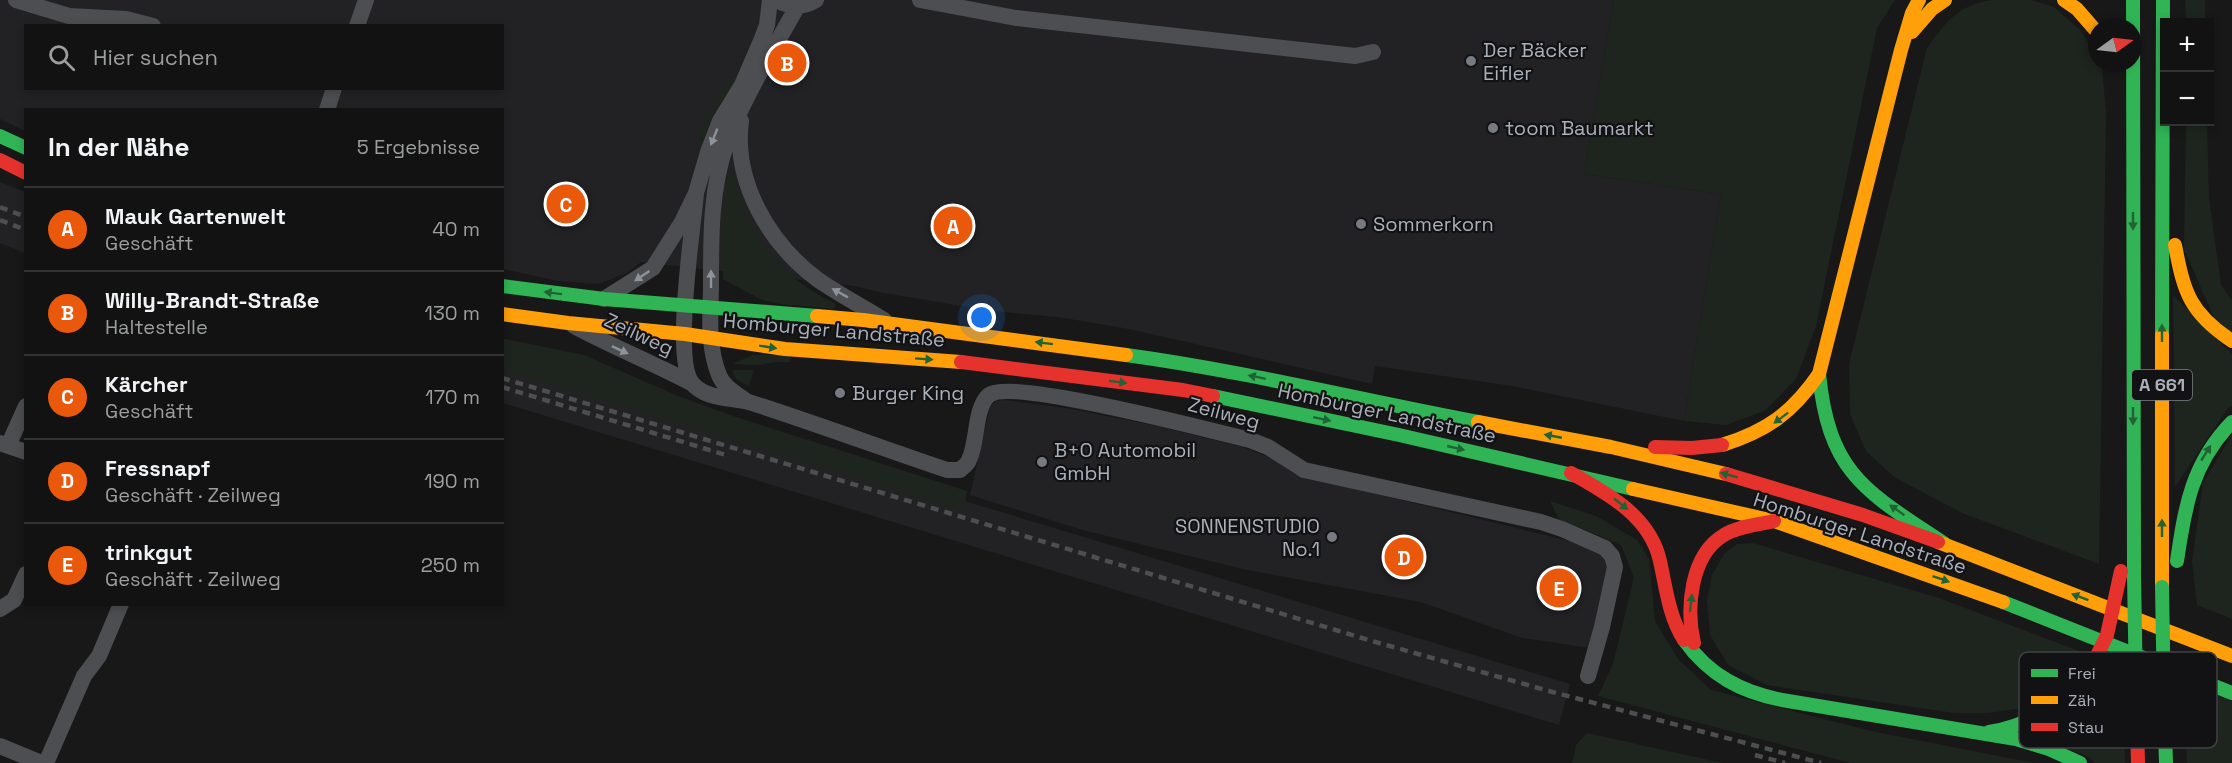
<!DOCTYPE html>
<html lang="de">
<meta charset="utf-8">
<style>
body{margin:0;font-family:"Space Grotesk",sans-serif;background:#1f2020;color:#f1f3f6}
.controls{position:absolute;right:18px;top:18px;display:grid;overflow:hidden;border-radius:0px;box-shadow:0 3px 9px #0003}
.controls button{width:54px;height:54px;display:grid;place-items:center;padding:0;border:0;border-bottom:2px solid #313232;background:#121212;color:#f1f3f6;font:30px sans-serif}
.compass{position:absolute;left:2088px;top:18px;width:54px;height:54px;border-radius:50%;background:#121212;box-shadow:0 3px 9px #0003;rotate:75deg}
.you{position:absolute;left:982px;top:318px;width:21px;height:21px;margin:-15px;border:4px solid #fff;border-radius:50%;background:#1a73e8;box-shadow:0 0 0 9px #1a73e833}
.badge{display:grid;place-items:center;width:39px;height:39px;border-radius:50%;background:#ea580c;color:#fff;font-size:20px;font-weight:700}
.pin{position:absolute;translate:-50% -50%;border:3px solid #fff;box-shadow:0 2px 6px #0006}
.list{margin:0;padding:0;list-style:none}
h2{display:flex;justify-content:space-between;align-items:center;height:78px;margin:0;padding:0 24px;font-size:26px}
h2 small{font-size:20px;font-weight:400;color:#9c9e9f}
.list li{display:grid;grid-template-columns:39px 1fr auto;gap:18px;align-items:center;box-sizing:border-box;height:84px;padding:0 24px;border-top:2px solid #313232}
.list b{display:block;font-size:22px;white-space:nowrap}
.list p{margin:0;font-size:20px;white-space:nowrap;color:#9c9e9f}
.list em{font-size:20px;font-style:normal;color:#9c9e9f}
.icon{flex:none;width:33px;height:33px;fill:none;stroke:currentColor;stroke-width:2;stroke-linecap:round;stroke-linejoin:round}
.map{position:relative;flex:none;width:2232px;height:763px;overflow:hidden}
.search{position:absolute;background:#121212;box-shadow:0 3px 9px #0003;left:24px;top:24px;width:480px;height:66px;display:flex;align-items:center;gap:15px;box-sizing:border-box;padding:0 21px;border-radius:0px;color:#9c9e9f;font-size:22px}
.panel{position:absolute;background:#121212;box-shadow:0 3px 9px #0003;left:24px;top:108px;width:480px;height:498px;border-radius:0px}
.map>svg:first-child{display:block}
.built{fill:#222224;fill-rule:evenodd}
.green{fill:#1e251f}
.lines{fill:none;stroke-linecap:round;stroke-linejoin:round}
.street{stroke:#4c4e51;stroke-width:16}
.fast{stroke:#30b455;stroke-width:14}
.slow{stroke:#ff9f0a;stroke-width:14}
.jam{stroke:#e5322d;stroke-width:14}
.rail{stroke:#4c4e50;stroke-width:4.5;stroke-dasharray:8 6;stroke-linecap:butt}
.fast-bridge{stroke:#30b455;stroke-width:14}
.jam-bridge{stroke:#e5322d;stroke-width:14}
.oneway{fill:#8e939a}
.oneway2{fill:#216334}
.poi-dot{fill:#777b81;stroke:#121214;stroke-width:2}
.labels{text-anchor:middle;stroke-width:4.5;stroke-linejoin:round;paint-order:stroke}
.shield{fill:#121214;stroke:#7c8188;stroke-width:1.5}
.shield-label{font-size:18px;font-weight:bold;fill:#aab0b9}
.poi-label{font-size:20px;fill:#aab0b9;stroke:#121214;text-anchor:start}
.street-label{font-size:20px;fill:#aab0b9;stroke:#121214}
.key{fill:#121214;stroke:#404146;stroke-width:1.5}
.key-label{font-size:16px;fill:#aab0b9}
</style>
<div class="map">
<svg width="2232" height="763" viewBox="0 0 2232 763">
<rect width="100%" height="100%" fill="#181818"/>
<!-- built -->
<path class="built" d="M0,0H1614L1584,174L1721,194L1684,421L1512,386L1375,366L1372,384L1129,329L1058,317L992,311L878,292L855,286L641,262L627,273L599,284L558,281L503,269L502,110H26L25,131L0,119ZM26,26H502V88H26Z
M0,182L25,192V253L0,243Z
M502,361L1570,684L1559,725L503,403Z
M1005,400L1072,409L1152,425L1239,446L1273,459L1294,474L1578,543L1608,557L1612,569L1591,648L1522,638L1421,602L1247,570L1086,531L970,495L990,407L996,401Z"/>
<!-- green -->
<path class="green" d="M1614,0H1895L1877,28L1816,326L1796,379L1766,410L1726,425L1684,421L1721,194L1584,174Z
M1992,0H2031L2054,7L2082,32L2097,58V63H2100L2102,66L2106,113L2099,564L1962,513L1894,477L1866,451L1850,414L1849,364L1927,48C1946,22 1958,5 1992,0Z
M2185,0H2205V22H2186Z
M748,47L750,48L740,73L713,113L693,171L702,124L724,88L737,71Z
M2186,122H2207L2209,198L2221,285L2232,301V333L2215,320L2184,249Z
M730,167L732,170C749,234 774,274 836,304L834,309L780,304L762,300L723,279V200Z
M2173,295L2232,354V406L2228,408L2175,487Z
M505,339L584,355L678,396L736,417L967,491L964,511L503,370V339Z
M753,355H790V362H776L757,365L732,364Z
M732,370H754L749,386L736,379Z
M2232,434V619L2197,605L2192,561L2203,483Z
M1550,501L1596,516L1637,540L1649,559L1655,621L1678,659L1711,690L1871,731L2034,763H1851L1598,696L1613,664L1634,577L1621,545L1559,519Z
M1753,543L1939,598L2079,651L2075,668L2059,685L2043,697L2023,708L1988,713H1954L1767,685L1728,665L1710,635L1707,601L1712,575L1724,554L1737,544Z
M2100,674L2122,683L2125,763H2095L2087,756L2018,731Z
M2189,682L2232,699V763H2187L2185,735Z
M1587,733L1722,763H1572L1576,745Z"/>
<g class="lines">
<!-- street -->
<path class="street" d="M16,0L69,16L126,19L153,26
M777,0C791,8 803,8 816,0
M920,0L1016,18L1355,56L1373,52
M357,26L366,0
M327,110L334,88
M741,121C733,182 769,243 817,279C838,294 862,306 884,320
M696,193C693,228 673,359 692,383C705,400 734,397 752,403C817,424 882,448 947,470H960C963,467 968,464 969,460C978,443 974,408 989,395C1011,378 1213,431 1250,440L1268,447L1304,470L1541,522L1562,529L1605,548L1612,556L1615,567L1602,627L1588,676
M604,299L653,268L682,222L696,193L708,152L720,121L742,85L761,41L767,25L770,0
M574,326C613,347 653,363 691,383
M745,400C735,393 723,386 719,375C708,348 710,318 711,289C711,241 710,191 726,145C744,96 772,52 797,7
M0,443L26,452
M8,446L26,406
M0,609L14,600L26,574
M0,746L41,763
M46,763L84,676L99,656L121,604"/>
<!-- fast -->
<path class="fast" d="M2133,0L2134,576
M0,136L26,148
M502,286L604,299L817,316
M2162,335L2163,0
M1126,355C1244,371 1361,400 1478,422
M1819,374C1829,475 1867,492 1945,544
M1213,396L1399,435L1633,489
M2177,561C2185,506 2192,463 2232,422
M2003,602L2232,693
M1684,640C1709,675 1741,692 1782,700L2016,739L2049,749L2080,763
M2164,701L2166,763
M1989,732C2032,725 2063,704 2090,670"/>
<!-- slow -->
<path class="slow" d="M2064,0L2077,9L2097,32
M1912,32L1932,9L1945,0
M2175,245C2184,293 2190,313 2232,341
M502,314L568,323L685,334L785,349L961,362
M817,316L863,320L1126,355
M1478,422L1611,447L1726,474
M1722,445C1767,431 1792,413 1819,374L1901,50L1912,13L1919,0
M1633,489L1774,521L2003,602
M1938,542L2232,656
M2162,587V335"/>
<!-- jam -->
<path class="jam" d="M0,160L26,173
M961,362L1183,390L1213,396
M1655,447L1692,448L1722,445
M1571,473C1608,494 1650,516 1660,561C1666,588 1669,617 1684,640
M1726,474L1863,515L1938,542
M1694,643C1686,609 1690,555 1724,535C1738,526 1758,525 1774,521
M2136,689L2138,763"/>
<!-- rail -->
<path class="rail" d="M0,207L26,217
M0,220L26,230
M502,378L1372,641L1549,691L1821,763
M502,387L726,455
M1755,755L1785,763"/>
<!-- fast-bridge -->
<path class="fast-bridge" d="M2134,576L2136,689
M2162,587L2164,701"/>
<!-- jam-bridge -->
<path class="jam-bridge" d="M2090,670L2107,635L2121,571"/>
</g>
<!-- one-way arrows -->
<defs><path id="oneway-solid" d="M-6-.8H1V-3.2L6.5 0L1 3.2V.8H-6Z" transform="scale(1.5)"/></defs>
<g class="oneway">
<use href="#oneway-solid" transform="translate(714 137) rotate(112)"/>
<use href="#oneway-solid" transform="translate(642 276) rotate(146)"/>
<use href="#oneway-solid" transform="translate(711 279) rotate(-90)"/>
<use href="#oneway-solid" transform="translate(840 293) rotate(-151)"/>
<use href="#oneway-solid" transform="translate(620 350) rotate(25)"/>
</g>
<g class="oneway2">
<use href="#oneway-solid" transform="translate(2133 221) rotate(90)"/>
<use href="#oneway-solid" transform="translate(553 293) rotate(-173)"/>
<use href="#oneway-solid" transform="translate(2162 333) rotate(-90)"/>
<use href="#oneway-solid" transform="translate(1044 343) rotate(-173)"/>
<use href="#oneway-solid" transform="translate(768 347) rotate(9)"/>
<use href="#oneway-solid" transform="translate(924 359) rotate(4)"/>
<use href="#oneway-solid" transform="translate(1257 377) rotate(-168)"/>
<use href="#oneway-solid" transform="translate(1118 382) rotate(7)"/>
<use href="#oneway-solid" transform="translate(2133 416) rotate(90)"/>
<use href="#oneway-solid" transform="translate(1781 418) rotate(143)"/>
<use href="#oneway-solid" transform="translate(1322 419) rotate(12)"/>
<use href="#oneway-solid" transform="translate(1553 436) rotate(-169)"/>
<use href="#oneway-solid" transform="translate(1456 448) rotate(13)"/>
<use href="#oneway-solid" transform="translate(2206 453) rotate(-58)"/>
<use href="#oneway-solid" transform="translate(1729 475) rotate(-165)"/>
<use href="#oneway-solid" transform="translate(1621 504) rotate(38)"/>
<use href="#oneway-solid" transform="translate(1897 510) rotate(-145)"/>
<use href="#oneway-solid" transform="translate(2162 528) rotate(-90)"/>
<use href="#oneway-solid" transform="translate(1941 579) rotate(19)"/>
<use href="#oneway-solid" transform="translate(2080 597) rotate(-159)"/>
<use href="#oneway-solid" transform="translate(1691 603) rotate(-83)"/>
</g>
<!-- markers -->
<g class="poi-dot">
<circle cx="1471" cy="61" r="6"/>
<circle cx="1493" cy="128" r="6"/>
<circle cx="1361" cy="224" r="6"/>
<circle cx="840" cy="393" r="6"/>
<circle cx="1042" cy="462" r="6"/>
<circle cx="1332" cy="537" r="6"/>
</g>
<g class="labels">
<!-- shield labels -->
<rect class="shield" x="2132" y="370" width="60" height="30" rx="4.5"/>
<g class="shield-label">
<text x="2162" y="391">A 661</text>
</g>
<!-- poi labels -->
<g class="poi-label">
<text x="1483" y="57">Der Bäcker<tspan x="1483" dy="23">Eifler</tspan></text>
<text x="1505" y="135">toom Baumarkt</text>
<text x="1373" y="231">Sommerkorn</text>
<text x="852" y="400">Burger King</text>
<text x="1054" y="457">B+O Automobil<tspan x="1054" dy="23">GmbH</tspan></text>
<text x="1320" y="533" text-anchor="end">SONNENSTUDIO<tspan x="1320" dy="23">No.1</tspan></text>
</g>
<!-- street labels -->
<g class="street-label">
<text transform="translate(834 330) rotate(5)" y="7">Homburger Landstraße</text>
<text transform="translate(639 334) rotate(25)" y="7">Zeilweg</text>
<text transform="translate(1224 413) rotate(15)" y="7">Zeilweg</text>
<text transform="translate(1387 413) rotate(12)" y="7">Homburger Landstraße</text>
<text transform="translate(1860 533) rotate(18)" y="7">Homburger Landstraße</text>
</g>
</g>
<!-- legend -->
<rect x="2019" y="652" width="198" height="96" rx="9" class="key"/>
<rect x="2031" y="669" width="27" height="8" fill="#30b455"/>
<rect x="2031" y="696" width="27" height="8" fill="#ff9f0a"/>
<rect x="2031" y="723" width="27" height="8" fill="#e5322d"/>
<g class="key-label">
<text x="2068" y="679">Frei</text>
<text x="2068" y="706">Zäh</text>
<text x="2068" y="733">Stau</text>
</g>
</svg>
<div class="controls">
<button>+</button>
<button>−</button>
</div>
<svg class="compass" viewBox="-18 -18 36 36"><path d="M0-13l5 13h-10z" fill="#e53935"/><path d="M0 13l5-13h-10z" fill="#9c9e9f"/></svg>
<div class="you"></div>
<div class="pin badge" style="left:953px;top:226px">A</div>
<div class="pin badge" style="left:787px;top:63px">B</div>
<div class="pin badge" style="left:566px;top:204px">C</div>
<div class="pin badge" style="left:1404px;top:557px">D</div>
<div class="pin badge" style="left:1559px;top:588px">E</div>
<div class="search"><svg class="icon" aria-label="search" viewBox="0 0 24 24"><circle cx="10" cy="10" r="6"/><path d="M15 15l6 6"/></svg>Hier suchen</div>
<section class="panel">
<h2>In der Nähe<small>5 Ergebnisse</small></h2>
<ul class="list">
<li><span class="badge">A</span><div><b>Mauk Gartenwelt</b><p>Geschäft</p></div><em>40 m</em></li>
<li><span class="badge">B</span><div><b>Willy-Brandt-Straße</b><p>Haltestelle</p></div><em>130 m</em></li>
<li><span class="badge">C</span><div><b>Kärcher</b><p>Geschäft</p></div><em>170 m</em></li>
<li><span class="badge">D</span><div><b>Fressnapf</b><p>Geschäft · Zeilweg</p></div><em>190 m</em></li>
<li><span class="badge">E</span><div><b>trinkgut</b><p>Geschäft · Zeilweg</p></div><em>250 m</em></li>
</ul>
</section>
</div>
